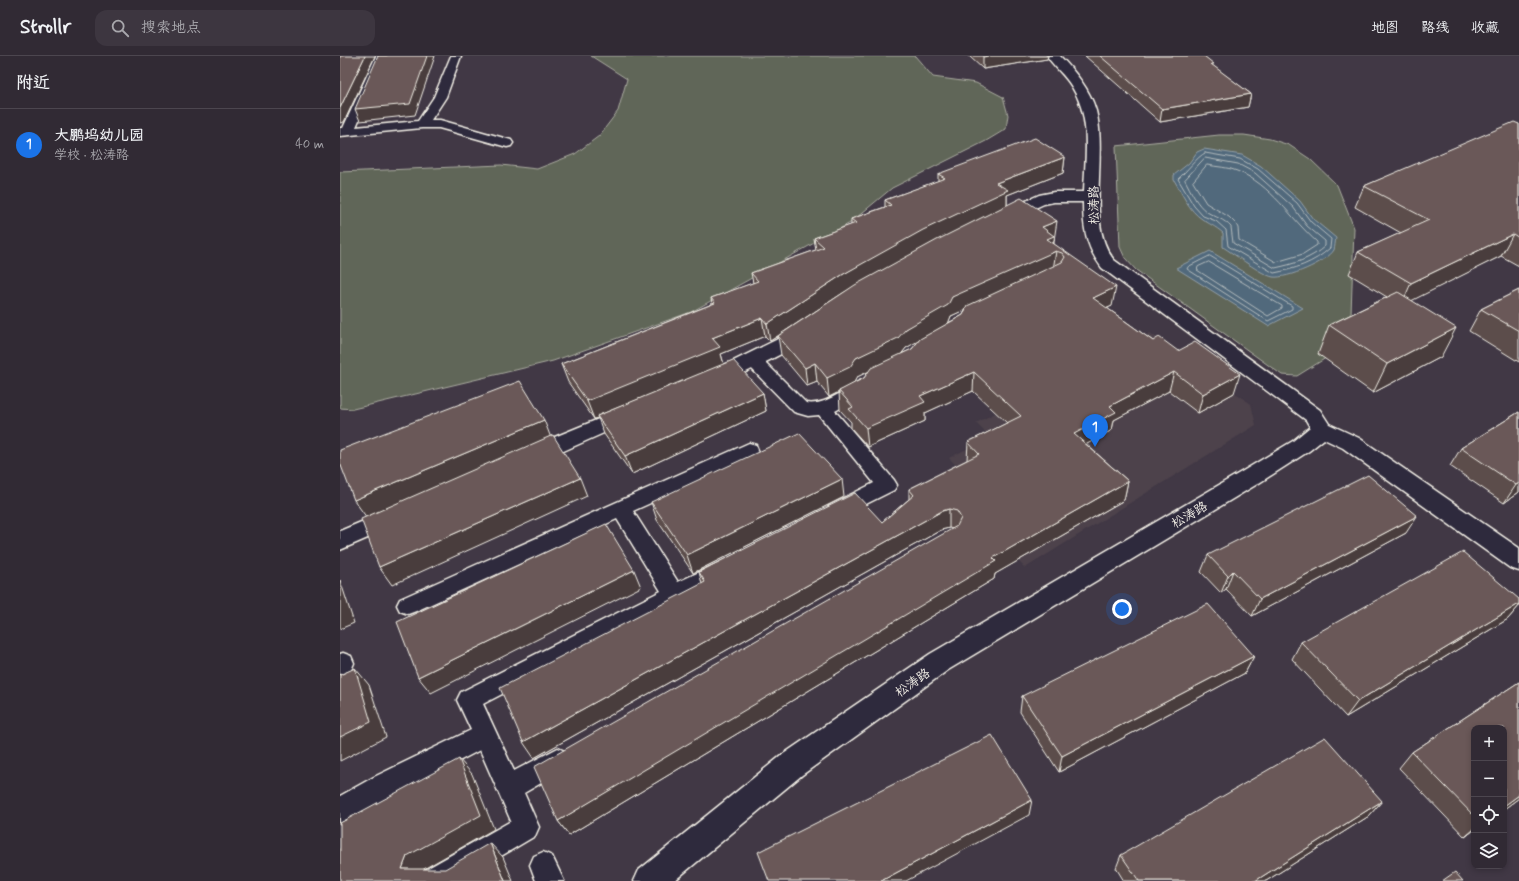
<!DOCTYPE html>
<html lang="zh">
<meta charset="utf-8">
<style>
body{margin:0;font-family:Mynerve,"LXGW WenKai TC",sans-serif;background:#3d3640;color:#f1f3f6}
.controls{position:absolute;right:12px;bottom:12px;display:grid;overflow:hidden;border-radius:8px;box-shadow:0 2px 6px #0003}
.controls button{width:36px;height:36px;display:grid;place-items:center;padding:0;border:0;border-bottom:1px solid #4c464f;background:#312a34;color:#f1f3f6;font:20px sans-serif}
.you{position:absolute;left:782px;top:553px;width:14px;height:14px;margin:-10px;border:3px solid #fff;border-radius:50%;background:#1a73e8;box-shadow:0 0 0 6px #1a73e833}
.badge{display:grid;place-items:center;width:26px;height:26px;border-radius:50%;background:#1a73e8;color:#fff;font-size:13px;font-weight:700}
.pin{position:absolute;translate:-50% -33px;filter:drop-shadow(0 1px 2px #0008)}
.pin::after{content:'';position:absolute;top:21px;width:14px;height:12px;background:inherit;clip-path:polygon(0 0,100% 0,50% 100%)}
.list{margin:0;padding:0;list-style:none}
h2{display:flex;justify-content:space-between;align-items:center;height:52px;margin:0;padding:0 16px;font-size:17px}
h2 small{font-size:13px;font-weight:400;color:#a8a7ac}
.list li{display:grid;grid-template-columns:26px 1fr auto;gap:12px;align-items:center;box-sizing:border-box;height:72px;padding:0 16px;border-top:1px solid #4c464f}
.list b{display:block;font-size:15px;white-space:nowrap}
.list p{margin:0;font-size:13px;white-space:nowrap;color:#a8a7ac}
.list em{font-size:13px;font-style:normal;color:#a8a7ac}
.icon{flex:none;width:22px;height:22px;fill:none;stroke:currentColor;stroke-width:2;stroke-linecap:round;stroke-linejoin:round}
.map{position:relative;flex:none;width:1179px;height:825px;overflow:hidden}
header{display:flex;align-items:center;gap:24px;box-sizing:border-box;height:56px;padding:0 20px;background:#312a34;border-bottom:1px solid #4c464f}
header strong{font-size:19px}
nav{display:flex;gap:22px;margin-inline-start:auto;font-size:14px}
.search{width:280px;height:36px;background:#3d3640;display:flex;align-items:center;gap:10px;box-sizing:border-box;padding:0 14px;border-radius:12px;color:#a8a7ac;font-size:15px}
main{display:flex}
aside{flex:1;background:#312a34}
.map>svg:first-child{display:block}
.built{fill:#4d424b}
.green{fill:#616659;stroke:#aaaca0}
.water{fill:#51697c;stroke:#929fa7}
.lines{fill:none;stroke-linecap:round;stroke-linejoin:round}
.shore{stroke:#b3bbbd;stroke-width:1}
.lane-casing{stroke:#f4f1e8;stroke-width:3}
.street-casing{stroke:#f4f1e8;stroke-width:3}
.lane{fill:#2f2a3d;fill-rule:evenodd}
.street{fill:#2f2a3d;fill-rule:evenodd}
.wall{fill:#5b4d4c;stroke:#f4f1e8;fill-rule:evenodd}
.shaded-wall{fill:#4a3e3e;stroke:#f4f1e8}
.building{fill:#6a5958;stroke:#f4f1e8}
.labels{text-anchor:middle;stroke-width:3;stroke-linejoin:round;paint-order:stroke}
.street-label{font-size:13px;fill:#f4f1e8;stroke:#2f2a3d}
</style>
<header>
<strong>Strollr</strong>
<div class="search"><svg class="icon" aria-label="search" viewBox="0 0 24 24"><circle cx="10" cy="10" r="6"/><path d="M15 15l6 6"/></svg>搜索地点</div>
<nav><a>地图</a><a>路线</a><a>收藏</a></nav>
</header>
<main>
<aside>
<h2>附近<small></small></h2>
<ul class="list">
<li><span class="badge">1</span><div><b>大鹏坞幼儿园</b><p>学校 · 松涛路</p></div><em>40 m</em></li>
</ul>
</aside>
<div class="map">
<svg width="1179" height="825" viewBox="0 0 1179 825">
<rect width="100%" height="100%" fill="#413845"/>
<filter id="ink" filterUnits="userSpaceOnUse"><feTurbulence type="fractalNoise" baseFrequency=".025" numOctaves="2"/><feDisplacementMap in="SourceGraphic" scale="8" xChannelSelector="R" yChannelSelector="G"/><feConvolveMatrix kernelMatrix="1 2 1 2 8 2 1 2 1" color-interpolation-filters="sRGB"/></filter>
<g filter="url(#ink)">
<!-- built -->
<path class="built" d="M810,277L911,348L916,369L685,512L601,427L623,416L609,402L650,381L636,367Z"/>
<!-- green -->
<path class="green" d="M251,0H575L593,21L636,27L663,41L668,59L666,73L646,85L552,132L510,167L351,256L213,305L13,353L0,352V116L161,109L197,113L235,98L259,80L278,55L287,23Z
M879,79H904L930,83L949,89L970,103L997,129L1014,172L1010,287L957,320L942,319L796,214L785,202L780,191L776,90Z"/>
<!-- water -->
<path class="water" d="M864,93L902,99L921,110L960,145L973,163L996,182C995,186 995,191 994,194C987,206 947,223 933,221C922,219 894,198 883,191V177C875,170 869,168 862,163C849,155 842,137 834,124V119L849,107L857,96Z
M870,195L963,252L928,270L836,212Z"/>
<g class="lines">
<!-- shore -->
<path class="shore" d="M865,97L900,103L918,113L957,147L971,166L991,183L990,192C974,207 955,213 934,217L888,190L886,174L876,165L863,160L854,150L838,123C845,117 858,100 865,97Z
M865,102L898,108L915,117L953,151L967,170L985,185V190C971,203 954,208 935,212L893,187L891,171C884,163 875,161 867,156C856,148 851,135 845,124Z
M867,109C877,111 888,111 897,115C931,128 951,163 977,186V189L963,198L936,206L899,184L898,172L896,168L889,161L866,147L853,126Z
M870,200L952,250V253L928,265L847,213L848,211Z
M869,206L942,250V252L928,260L857,214L858,211Z"/>
<defs>
<path id="lane" d="M36,0H46L16,71L78,65L94,41L111,0H121L106,41L91,64H100L171,84L173,87L171,90L167,91L99,72H82L0,80V72H3Z
M413,299L419,300L466,347C491,351 509,324 527,329L530,333L525,339L495,355L554,424L557,429L554,434L504,459L497,462L490,459L487,454L490,449L534,427L479,359L468,360L454,356L407,308L405,304L407,300Z
M409,387L416,389L418,394L416,399L293,455L338,526L385,504L392,506L395,512L392,518L143,648L174,715L218,692L227,696L230,704L227,712L184,737L199,771L195,780L119,825H79L83,815L171,765L140,694L0,767V740L34,721L131,674L117,644L121,636L321,535L277,463L76,555L68,558L60,555L57,549L60,543Z
M3,597L11,600L14,607L11,614L0,618V598Z
M203,796L212,800L224,825H196L190,809L194,800Z"/>
<path id="street" d="M707,0H720C735,16 750,33 756,55C768,100 745,168 774,204L980,354L989,368L1019,382L1179,492V515L1170,512L1003,392L984,383L969,395L919,427L608,614L462,719L334,825H294L299,814L442,699L590,598L903,415L953,385L970,371L966,364L762,212C746,191 743,171 743,146H714L704,148L669,164L663,166L657,164L655,161L657,158L699,139L714,136H744C745,101 752,63 732,31C725,19 714,11 707,0Z
M465,268L472,270L474,274C464,290 399,319 379,329L372,331L365,329L362,324L365,319L436,284L458,270Z
M288,351L295,353L298,358L295,363L199,406L191,408L183,406L180,400L183,394Z
M52,453L60,456L64,462L60,468L0,494V475Z"/>
</defs>
<!-- lane casing -->
<use href="#lane" class="lane-casing"/>
<!-- street casing -->
<use href="#street" class="street-casing"/>
<!-- lane -->
<use href="#lane" class="lane"/>
<!-- street -->
<use href="#street" class="street"/>
</g>
<!-- wall -->
<path class="wall" d="M629,0H708L707,3L643,13Z
M745,0H864L874,11L911,38L908,51L820,66Z
M1179,68V210L1161,200L1071,244L1101,301L1033,337L978,298L989,269L1047,241L1009,218L1018,196L1061,177L1015,151L1024,130Z
M725,101L723,117L667,139V149L715,183L714,184V188L772,250L767,252L813,285L894,337L858,357L829,335L774,364L772,374L746,388L788,425L784,444L655,518L654,523L229,779L218,765L613,473L609,472L601,474L194,702L362,528L359,516L542,466L569,443V433L627,404L628,386L667,367L633,335L585,357V365L528,391L511,372V366L500,354L499,336L489,341L477,326L467,330L441,299L438,280L430,285L425,280L381,298L384,308L423,337L426,355L292,418L264,378L258,362L254,363L228,326L221,308L372,248L371,242L413,227L411,217L476,194L474,182L511,169V163L545,151V144L598,125V118ZM626,253L623,259L608,267L611,260ZM579,284L572,293L561,298L566,292ZM529,315L524,322L513,327L517,321Z
M1179,234V306L1129,275L1141,253Z
M1179,356V436L1164,447L1110,410L1121,392Z
M504,441L353,517L317,464L311,446Z
M1066,477L912,560L886,533L881,537L861,516L868,499Z
M1179,543V550L1168,563L1006,661L952,603L961,586Z
M914,600L905,617L719,716L680,656L682,640Z
M1179,626V742L1164,753V672H1134V774L1125,781L1059,712L1072,696Z
M1042,745L1029,760L926,825H784L776,812L781,799Z"/>
<!-- shaded-wall -->
<path class="shaded-wall" d="M25,0H35L4,66L0,67V52Z
M87,0H95L75,59L20,65L15,53Z
M650,0H708L707,3L643,13V1Z
M911,38L908,51L820,66L822,53Z
M725,101L723,117L667,139V151L503,237L430,285L427,268L502,219L656,127Z
M717,165L712,197L716,195L713,214L611,260L608,268L566,292L559,301L517,321L512,330L499,335V336L489,341L487,322L516,302L566,273L612,241L702,171Z
M1173,178L1161,200L1061,250L1071,227Z
M776,231L772,250L750,260L753,242Z
M422,262L425,280L381,298L384,309L257,360L258,362L254,363L247,345L372,282Z
M1116,272L1101,301L1033,337L1047,308Z
M475,307L477,326L467,330L465,312Z
M634,316L633,335L585,357V365L528,391L526,372L580,340Z
M834,316L829,335L774,364L772,374L731,397L734,378L770,350Z
M900,318L894,337L858,357L863,338Z
M423,337L426,355L292,418L285,400Z
M204,364L211,382L27,462L14,444Z
M240,422L247,440L52,529L39,511Z
M502,423L504,441L353,517L347,499Z
M788,425L784,444L655,518L654,523L229,779L218,765L653,502Z
M1179,427V436L1164,447L1176,429Z
M609,453V472L601,474L194,702L183,686L602,455Z
M1077,460L1066,477L912,560L920,543Z
M294,514L301,531L91,637L78,621Z
M893,515L886,533L881,537L888,520Z
M0,524L14,567L0,573Z
M1179,548V550L1168,563L1006,661L1018,645Z
M914,600L905,617L719,716L722,700Z
M15,612L29,629L46,681L0,705V681Z
M119,703L132,718L154,773L82,814L62,813L67,800Z
M1179,739V742L1164,753V750Z
M692,744L689,759L566,825H541Z
M1042,745L1029,760L926,825H915Z
M1134,773V774L1125,781Z
M150,787L163,801L173,825H165Z"/>
<!-- building -->
<path class="building" d="M0,0H25L0,52Z
M38,0H87L70,48L15,53Z
M760,0H864L874,8H871L911,38L822,53Z
M1174,66L1179,68V182L1173,178L1071,227L1018,196L1089,164L1024,130Z
M695,82L725,101L656,127L668,134L583,174L502,219L427,268L422,262L372,282L380,291L247,345L221,308L375,247L371,242L418,225L411,217L484,191L474,182L516,167L511,163L551,149L545,144L605,122L598,118Z
M681,142L717,165L702,171L714,180L707,183L776,231L753,242L813,285L819,281L838,295L855,286L900,318L863,338L834,316L770,350L776,356L734,378L788,425L653,502L656,505L218,765L194,711L617,470L621,462L617,455L609,453L602,455L183,686L160,632L365,526L359,516L515,437L542,466L574,439L569,433L639,398L628,386L681,360L634,316L580,340L585,346L526,372L509,353L513,351L499,335L524,322L531,312L572,293L580,283L623,259L627,250L722,206L725,201L722,197L716,195L612,241L608,249L566,273L558,282L516,302L510,311L487,322L475,307L465,312L438,280L515,229L597,184Z
M1179,234V275L1141,253Z
M1058,236L1116,272L1047,308L989,269Z
M393,304L423,337L285,400L257,360Z
M180,325L204,364L14,444L0,407V394Z
M1179,356V427L1176,429L1121,392Z
M459,377L502,423L347,499L311,446Z
M213,379L240,422L39,511L21,463Z
M1028,419L1077,460L920,543L893,515L888,520L868,499Z
M266,468L294,514L78,621L57,566Z
M1123,496L1179,543V548L1018,645L961,586Z
M868,548L914,600L722,700L682,640Z
M15,612L31,666L0,681V619Z
M1179,626V739L1164,750V672H1134V760L1072,696Z
M652,679L692,744L541,825H429L418,796Z
M985,681L1042,745L915,825H799L781,799Z
M119,703L141,759L67,800L62,813H105L150,787L165,825H0V767Z
M1115,816L1123,825H1102Z"/>
</g>
<g class="labels">
<!-- street labels -->
<g class="street-label">
<text transform="translate(753 149) rotate(-91)" y="5">松涛路</text>
<text transform="translate(849 458) rotate(-31)" y="5">松涛路</text>
<text transform="translate(572 626) rotate(-35)" y="5">松涛路</text>
</g>
</g>
</svg>
<div class="controls">
<button>+</button>
<button>−</button>
<button><svg class="icon" aria-label="locate" viewBox="0 0 24 24"><circle cx="12" cy="12" r="6"/><path d="M12 2v4M12 18v4M2 12h4M18 12h4"/></svg></button>
<button><svg class="icon" aria-label="layers" viewBox="0 0 24 24"><path d="M12 4l9 5-9 5-9-5zM3 14l9 5 9-5"/></svg></button>
</div>
<div class="you"></div>
<div class="pin badge" style="left:755px;top:391px">1</div>
</div>
</main>
